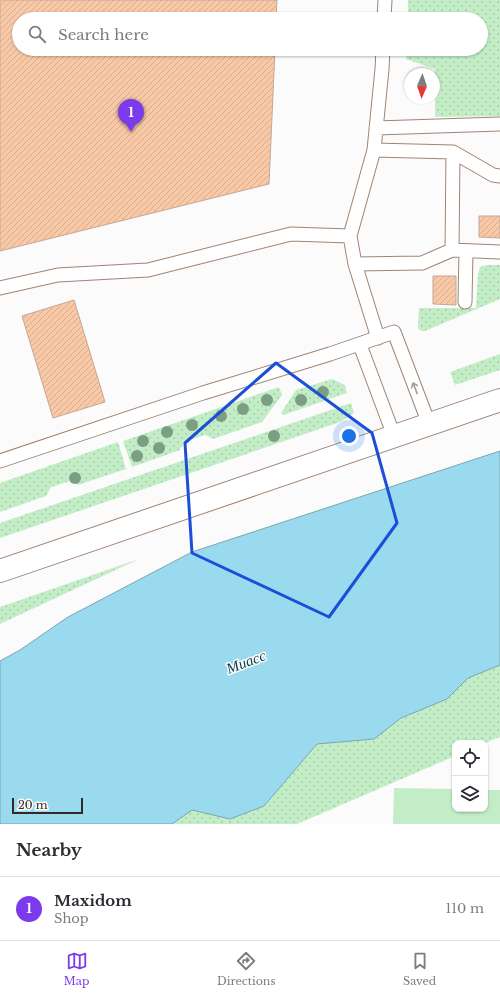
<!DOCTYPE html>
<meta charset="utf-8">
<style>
body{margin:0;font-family:"Libre Baskerville",serif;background:#f2f2f3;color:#2b2b33}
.controls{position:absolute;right:12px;bottom:12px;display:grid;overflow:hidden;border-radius:8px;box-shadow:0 1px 3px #0004}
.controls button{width:36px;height:36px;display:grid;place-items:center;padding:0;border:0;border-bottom:1px solid #e1e1e2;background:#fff;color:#2b2b33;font:20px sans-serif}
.compass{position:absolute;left:404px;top:68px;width:36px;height:36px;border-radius:50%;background:#fff;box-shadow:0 1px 3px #0004;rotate:182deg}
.scale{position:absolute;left:12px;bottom:10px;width:71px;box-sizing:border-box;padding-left:4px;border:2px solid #342922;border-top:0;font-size:11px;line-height:14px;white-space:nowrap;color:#342922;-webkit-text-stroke:3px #fbfbfb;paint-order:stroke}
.you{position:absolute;left:349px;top:436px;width:14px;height:14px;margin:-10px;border:3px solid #fff;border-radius:50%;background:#1a73e8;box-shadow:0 0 0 6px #1a73e833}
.badge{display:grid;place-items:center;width:26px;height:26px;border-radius:50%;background:#7c3aed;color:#fff;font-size:13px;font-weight:700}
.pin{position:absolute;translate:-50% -33px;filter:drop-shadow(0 1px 2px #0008)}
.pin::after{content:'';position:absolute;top:21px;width:14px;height:12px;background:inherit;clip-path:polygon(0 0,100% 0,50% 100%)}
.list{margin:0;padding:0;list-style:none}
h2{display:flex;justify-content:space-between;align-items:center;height:52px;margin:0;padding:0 16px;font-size:17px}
h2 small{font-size:13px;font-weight:400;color:#7c7c81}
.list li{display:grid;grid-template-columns:26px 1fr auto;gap:12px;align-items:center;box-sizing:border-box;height:64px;padding:0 16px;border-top:1px solid #e1e1e2}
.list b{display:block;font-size:15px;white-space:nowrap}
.list p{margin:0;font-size:13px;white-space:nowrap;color:#7c7c81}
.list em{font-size:13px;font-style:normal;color:#7c7c81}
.icon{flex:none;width:22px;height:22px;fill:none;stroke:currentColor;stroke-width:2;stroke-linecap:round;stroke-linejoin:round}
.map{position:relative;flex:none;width:500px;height:824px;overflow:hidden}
.search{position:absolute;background:#fff;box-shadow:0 1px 3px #0004;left:12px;right:12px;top:12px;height:44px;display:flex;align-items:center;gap:10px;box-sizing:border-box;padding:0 14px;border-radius:22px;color:#7c7c81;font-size:15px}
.sheet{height:116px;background:#fff}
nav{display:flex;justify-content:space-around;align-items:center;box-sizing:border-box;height:56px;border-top:1px solid #e1e1e2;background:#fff;font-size:11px;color:#7c7c81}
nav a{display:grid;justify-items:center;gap:2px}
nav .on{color:#7c3aed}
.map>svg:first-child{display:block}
.grass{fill:url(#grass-dots)}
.pitch{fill:#c3edc6}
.water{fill:#99daee;stroke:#7ba5b1}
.building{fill:url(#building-hatch);stroke:#c3a895}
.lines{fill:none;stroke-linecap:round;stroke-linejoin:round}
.lane-casing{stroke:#9f8472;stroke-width:15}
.secondary-casing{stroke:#9f8472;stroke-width:24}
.lane{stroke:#fff;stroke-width:13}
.secondary{stroke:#fff;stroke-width:22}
.tree{fill:#7c9f84}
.oneway{stroke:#a49f9c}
.marked{fill:none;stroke:#1d4ed8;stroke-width:3;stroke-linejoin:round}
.labels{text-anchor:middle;stroke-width:3;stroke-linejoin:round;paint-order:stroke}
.water-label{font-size:15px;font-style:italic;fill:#04414f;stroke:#fbfbfb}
</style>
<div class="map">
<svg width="500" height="824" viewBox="0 0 500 824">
<defs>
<pattern id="grass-dots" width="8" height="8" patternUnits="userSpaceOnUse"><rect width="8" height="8" fill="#c3edc6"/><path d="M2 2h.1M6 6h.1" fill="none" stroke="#a8cbaa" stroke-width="1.8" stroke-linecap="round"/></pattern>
<pattern id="building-hatch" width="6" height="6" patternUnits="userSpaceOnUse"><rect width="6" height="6" fill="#f9c9a7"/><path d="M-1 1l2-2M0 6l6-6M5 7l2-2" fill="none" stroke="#d6ad8f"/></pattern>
</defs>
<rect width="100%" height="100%" fill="#fbfbfb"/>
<!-- grass -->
<path class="grass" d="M408,0H500V116L435,117V69L406,59L407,49H481V19H408Z
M487,265H500V299L425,331H421L418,328L419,308H476L478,274L480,267Z
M500,354V370L455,385L450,372Z
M332,379L345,385L347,393L283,415L281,413L296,390Z
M279,387L282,395L262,422L213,439L205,435L184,442L180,450L132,467L123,441Z
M351,403L354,413L340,422L0,538V523Z
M118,442L126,469L78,485L70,481L51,487L46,496L0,512V483Z
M139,559L0,624V607Z
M500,665V737L485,743H455V756L297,824H172L192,810L230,819L264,806L317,744L373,739L401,718L447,699L468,678Z"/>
<!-- pitch -->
<path class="pitch" d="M394,788L455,789V809H485V790H500V824H393Z"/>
<!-- water -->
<path class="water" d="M500,451V665L468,678L447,699L401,718L374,739L317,744L264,806L230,819L192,810L172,824H0V661L20,650L68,617L192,552Z"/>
<!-- building -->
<path class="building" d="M0,0H277L276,19H19V49H275L269,184L0,251Z
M479,216H500V238L479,237Z
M433,276H456V305L433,304Z
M74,300L105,402L53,418L22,316Z"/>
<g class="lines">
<defs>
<path id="lane" d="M384,19L385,0
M376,128L500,124
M374,150L453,152L493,175L500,176
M350,236L374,150L382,69L383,49
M452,250L453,152
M355,264L422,263L452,250L500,252
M0,288L58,275L148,270L291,234L350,236L355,264L378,338
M465,302L466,251
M360,345L394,436
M0,461L203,393L330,354L394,332L429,424"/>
<path id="secondary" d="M0,571L500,400"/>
</defs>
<!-- lane casing -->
<use href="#lane" class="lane-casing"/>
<!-- secondary casing -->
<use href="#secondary" class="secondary-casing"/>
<!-- lane -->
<use href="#lane" class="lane"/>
<!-- secondary -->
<use href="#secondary" class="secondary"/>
</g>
<!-- trees -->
<g class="tree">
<circle cx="323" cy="392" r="6"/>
<circle cx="267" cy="400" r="6"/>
<circle cx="301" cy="400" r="6"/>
<circle cx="243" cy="409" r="6"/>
<circle cx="221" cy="416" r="6"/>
<circle cx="192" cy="425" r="6"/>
<circle cx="167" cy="432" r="6"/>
<circle cx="274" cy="436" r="6"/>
<circle cx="143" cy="441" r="6"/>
<circle cx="159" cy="448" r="6"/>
<circle cx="137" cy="456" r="6"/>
<circle cx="75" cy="478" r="6"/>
</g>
<!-- one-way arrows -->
<defs><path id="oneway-shaft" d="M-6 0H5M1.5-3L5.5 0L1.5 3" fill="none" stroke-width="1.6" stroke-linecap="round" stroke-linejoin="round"/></defs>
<use class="oneway" href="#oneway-shaft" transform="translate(415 388) rotate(-111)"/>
<!-- marked area -->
<path class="marked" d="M276,363L372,433L397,523L329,617L192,553L185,443Z"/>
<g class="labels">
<!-- water labels -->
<g class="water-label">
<text transform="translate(246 662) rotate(-21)" y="5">Миасс</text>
</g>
</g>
</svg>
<div class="controls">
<button><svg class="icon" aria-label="locate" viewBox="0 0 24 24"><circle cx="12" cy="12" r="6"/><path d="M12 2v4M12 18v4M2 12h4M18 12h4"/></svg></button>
<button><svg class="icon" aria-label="layers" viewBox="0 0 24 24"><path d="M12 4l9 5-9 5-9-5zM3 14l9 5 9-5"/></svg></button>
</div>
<svg class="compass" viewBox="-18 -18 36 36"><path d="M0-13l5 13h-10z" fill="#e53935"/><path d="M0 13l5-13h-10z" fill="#7c7c81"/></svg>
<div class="scale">20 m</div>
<div class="you"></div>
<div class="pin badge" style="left:131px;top:132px">1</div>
<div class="search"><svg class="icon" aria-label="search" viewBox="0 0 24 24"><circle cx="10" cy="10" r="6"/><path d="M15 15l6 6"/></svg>Search here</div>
</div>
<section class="sheet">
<h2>Nearby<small></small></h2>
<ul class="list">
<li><span class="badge">1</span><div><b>Maxidom</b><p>Shop</p></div><em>110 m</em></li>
</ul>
</section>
<nav>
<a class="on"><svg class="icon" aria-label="map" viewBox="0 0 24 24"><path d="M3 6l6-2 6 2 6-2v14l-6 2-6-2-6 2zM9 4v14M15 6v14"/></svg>Map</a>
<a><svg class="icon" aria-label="directions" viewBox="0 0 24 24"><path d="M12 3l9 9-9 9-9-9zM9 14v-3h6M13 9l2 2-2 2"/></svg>Directions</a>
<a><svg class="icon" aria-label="saved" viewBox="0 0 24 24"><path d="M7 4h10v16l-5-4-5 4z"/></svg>Saved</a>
</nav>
